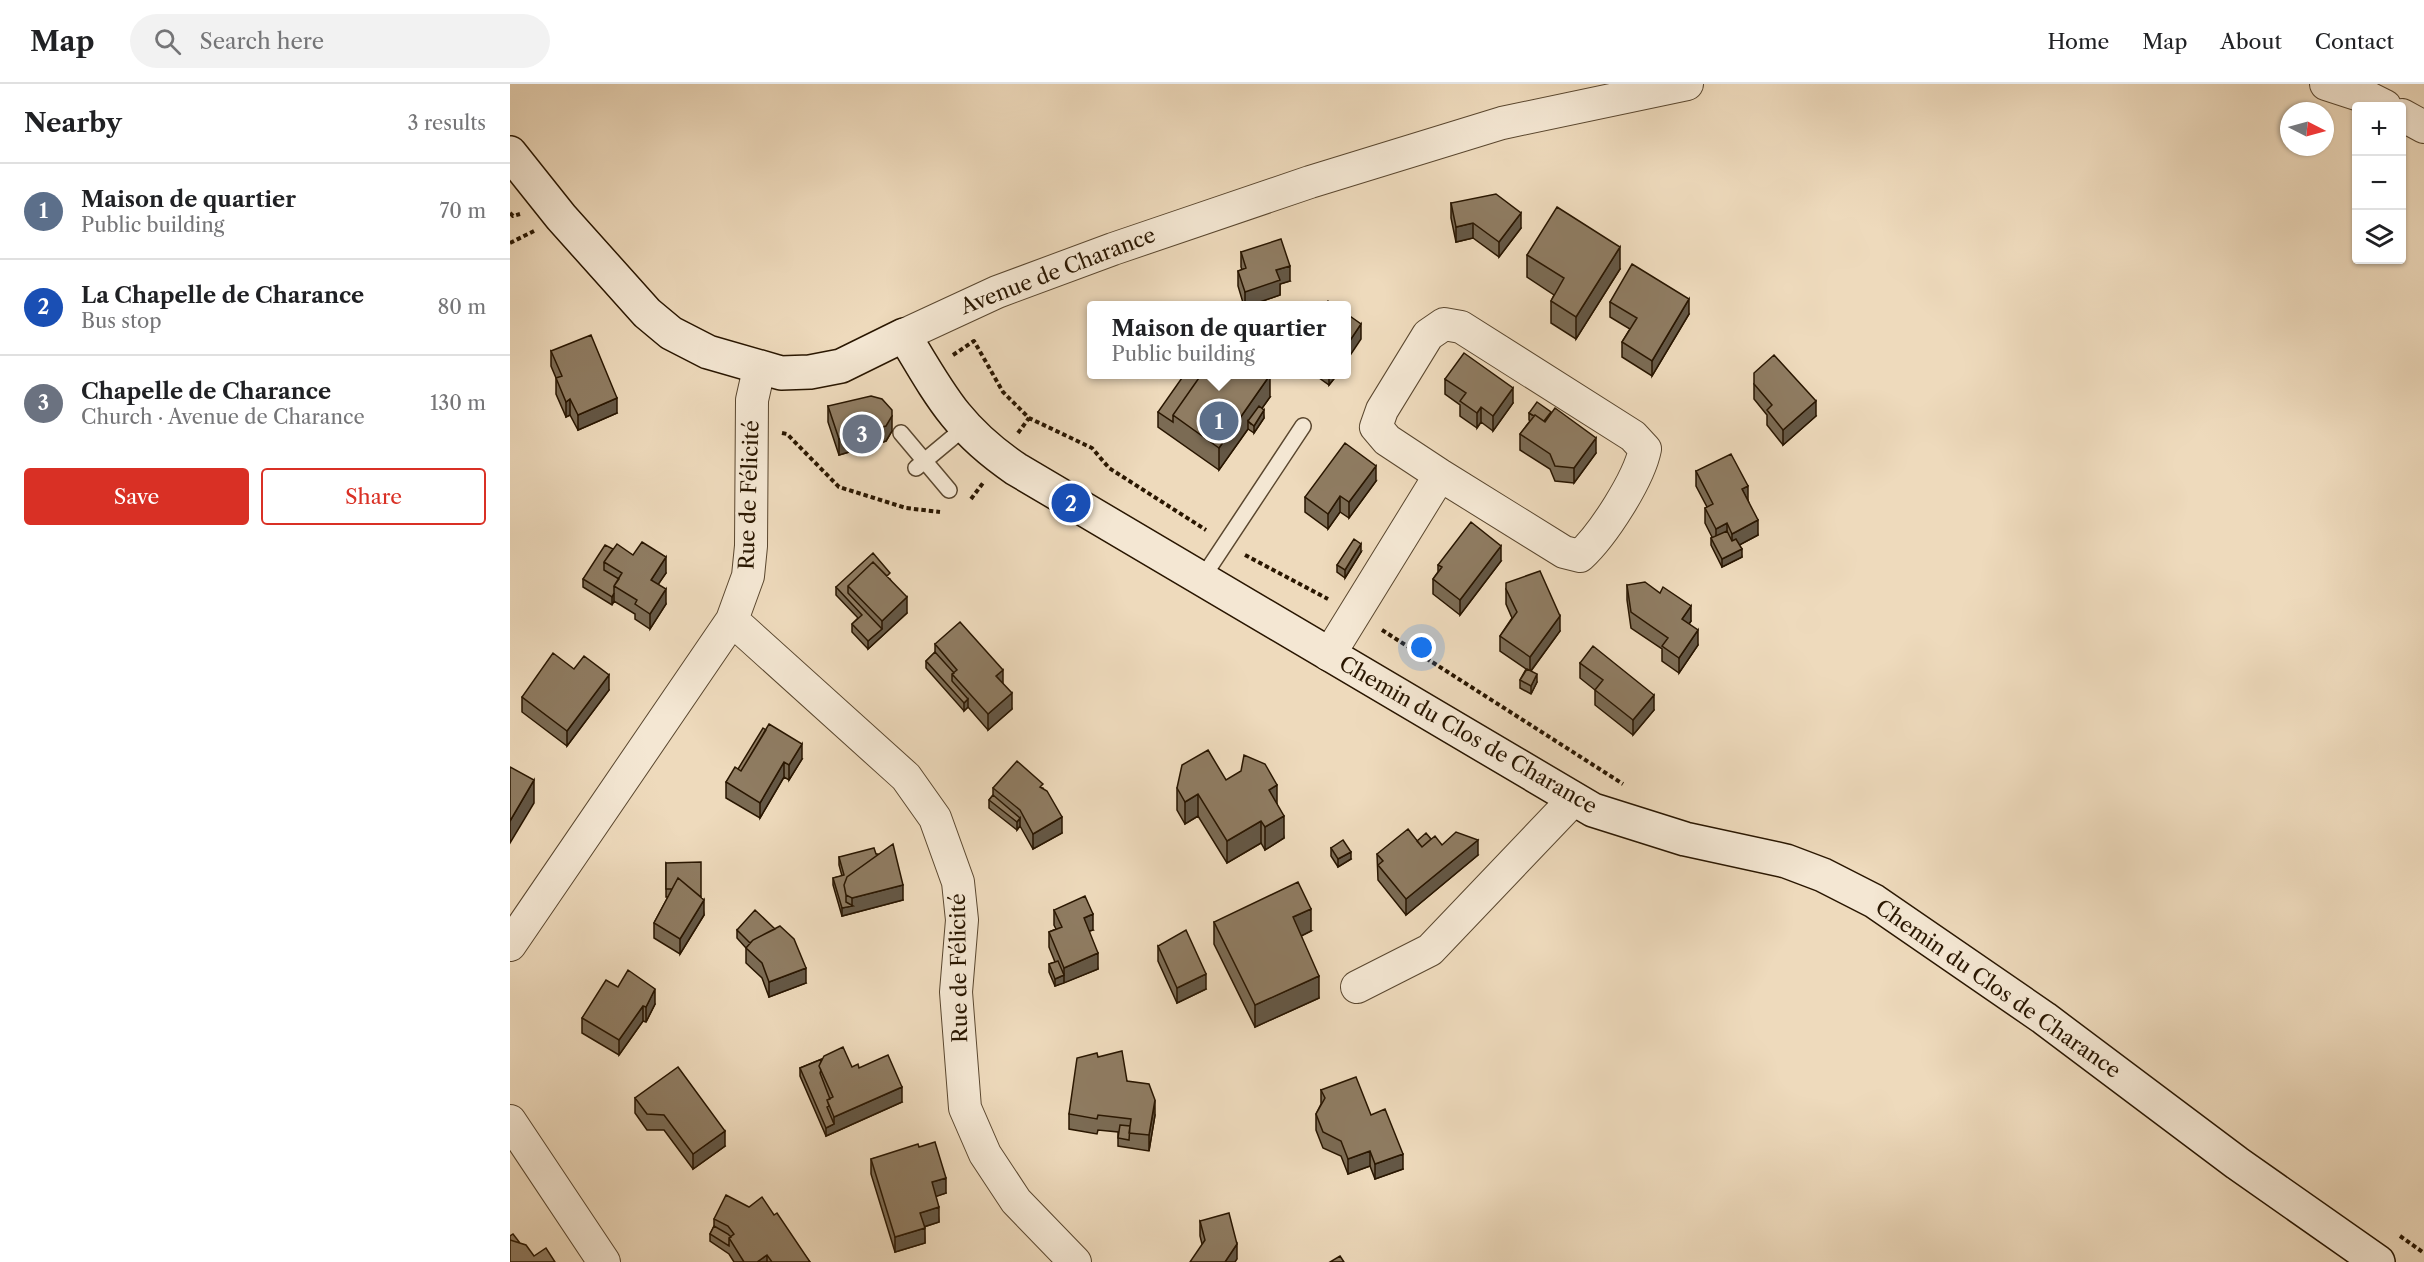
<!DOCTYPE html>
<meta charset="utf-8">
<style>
body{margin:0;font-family:"Libre Caslon Text",serif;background:#f2f2f2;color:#202124}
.controls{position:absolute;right:18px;top:18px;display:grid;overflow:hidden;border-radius:6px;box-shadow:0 2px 4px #0004}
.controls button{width:54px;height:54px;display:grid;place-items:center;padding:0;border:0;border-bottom:2px solid #e0e0e0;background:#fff;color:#202124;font:30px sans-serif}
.compass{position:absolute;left:1770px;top:18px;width:54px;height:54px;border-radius:50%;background:#fff;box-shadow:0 2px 4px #0004;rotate:96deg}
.you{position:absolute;left:912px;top:564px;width:21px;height:21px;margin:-15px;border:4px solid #fff;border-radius:50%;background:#1a73e8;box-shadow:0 0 0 9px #1a73e833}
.badge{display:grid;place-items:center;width:39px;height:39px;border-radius:50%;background:#d93025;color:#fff;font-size:20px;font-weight:700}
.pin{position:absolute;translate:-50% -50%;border:3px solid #fff;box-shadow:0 2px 6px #0006}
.popup{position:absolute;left:577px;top:217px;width:264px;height:78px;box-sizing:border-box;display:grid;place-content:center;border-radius:6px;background:#fff;filter:drop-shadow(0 2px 4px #0005);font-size:20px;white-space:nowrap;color:#757577}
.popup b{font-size:22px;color:#202124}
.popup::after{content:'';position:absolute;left:50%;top:100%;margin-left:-12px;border:12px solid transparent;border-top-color:#fff}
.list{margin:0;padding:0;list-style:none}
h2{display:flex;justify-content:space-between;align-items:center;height:78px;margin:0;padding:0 24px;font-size:26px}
h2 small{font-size:20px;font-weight:400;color:#757577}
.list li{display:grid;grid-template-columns:39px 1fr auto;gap:18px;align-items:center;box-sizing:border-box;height:96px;padding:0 24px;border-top:2px solid #e0e0e0}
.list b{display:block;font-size:22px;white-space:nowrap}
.list p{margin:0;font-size:20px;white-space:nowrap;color:#757577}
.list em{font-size:20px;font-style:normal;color:#757577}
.actions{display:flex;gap:12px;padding:18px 24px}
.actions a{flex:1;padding:14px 0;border:2px solid #d93025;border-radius:6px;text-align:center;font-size:21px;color:#d93025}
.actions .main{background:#d93025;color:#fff}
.icon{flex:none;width:33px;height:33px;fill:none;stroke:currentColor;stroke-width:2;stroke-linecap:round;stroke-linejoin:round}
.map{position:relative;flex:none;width:1914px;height:1178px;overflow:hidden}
header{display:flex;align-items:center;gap:36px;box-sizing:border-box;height:84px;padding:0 30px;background:#fff;border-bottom:2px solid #e0e0e0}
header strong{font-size:28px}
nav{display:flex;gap:33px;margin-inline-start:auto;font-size:21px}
.search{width:420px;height:54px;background:#f2f2f2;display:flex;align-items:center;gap:15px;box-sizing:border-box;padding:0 21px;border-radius:33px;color:#757577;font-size:22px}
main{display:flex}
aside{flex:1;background:#fff}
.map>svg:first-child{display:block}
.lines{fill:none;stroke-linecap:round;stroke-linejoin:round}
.lane-casing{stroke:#5a472f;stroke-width:18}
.street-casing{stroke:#5a472f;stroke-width:34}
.secondary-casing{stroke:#291600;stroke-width:36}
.path{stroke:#291600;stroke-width:4;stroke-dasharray:4.5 3;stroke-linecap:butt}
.lane{stroke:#f4e7d3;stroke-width:15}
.street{stroke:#f4e7d3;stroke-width:32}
.secondary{stroke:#f4e7d3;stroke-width:33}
.wall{fill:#7b6b54;stroke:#291600;stroke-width:1.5}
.shaded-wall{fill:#645745;stroke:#291600;stroke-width:1.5}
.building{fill:#8f7c62;stroke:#291600;stroke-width:1.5}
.labels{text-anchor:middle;stroke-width:5;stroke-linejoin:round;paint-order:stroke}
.street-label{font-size:21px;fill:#291600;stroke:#f4e7d3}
</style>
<header>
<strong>Map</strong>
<div class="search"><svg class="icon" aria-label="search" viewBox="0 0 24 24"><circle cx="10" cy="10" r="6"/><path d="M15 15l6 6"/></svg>Search here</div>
<nav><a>Home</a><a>Map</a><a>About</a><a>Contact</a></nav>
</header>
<main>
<aside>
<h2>Nearby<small>3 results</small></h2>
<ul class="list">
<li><span class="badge" style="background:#5c6f8a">1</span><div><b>Maison de quartier</b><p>Public building</p></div><em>70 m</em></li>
<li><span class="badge" style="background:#1a4fb4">2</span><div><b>La Chapelle de Charance</b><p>Bus stop</p></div><em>80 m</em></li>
<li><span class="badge" style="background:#6b7280">3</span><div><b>Chapelle de Charance</b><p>Church · Avenue de Charance</p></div><em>130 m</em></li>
</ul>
<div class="actions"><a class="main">Save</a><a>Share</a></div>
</aside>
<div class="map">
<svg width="1914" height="1178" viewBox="0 0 1914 1178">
<rect width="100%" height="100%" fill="#eedabc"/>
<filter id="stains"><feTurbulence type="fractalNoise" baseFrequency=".00333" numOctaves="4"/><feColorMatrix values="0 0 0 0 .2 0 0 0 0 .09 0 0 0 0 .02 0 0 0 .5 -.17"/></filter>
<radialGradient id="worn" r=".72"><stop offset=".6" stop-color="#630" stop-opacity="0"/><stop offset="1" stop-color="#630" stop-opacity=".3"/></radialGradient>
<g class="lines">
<defs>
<path id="lane" d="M391,349L439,406
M406,384L454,344
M691,496L793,342"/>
<path id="street" d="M1816,0L1859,14L1875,22
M1892,31L1914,43
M934,240L951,243L1123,352L1135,365C1129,395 1093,451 1070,472L1054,468L930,391L877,356L866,343L872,326L918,251Z
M394,251L487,208L603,165L800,98L992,39L1177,0
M222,536L396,693L425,734L448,798L452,836L446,908L455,1024L475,1070L506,1117L565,1178
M819,571L930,391
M0,861L222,536L238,492L241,462L242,316L249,285
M847,903L920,866L1064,715
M0,1037L94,1178"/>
<path id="secondary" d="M0,69L51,133L137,229L161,249L198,268L271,289L300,288L331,282L394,251C430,311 447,345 506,385L1083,726L1175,755L1276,777L1313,791L1364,817L1534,934L1727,1079L1868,1178"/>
</defs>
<!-- lane casing -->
<use href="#lane" class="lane-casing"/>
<!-- street casing -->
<use href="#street" class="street-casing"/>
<!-- secondary casing -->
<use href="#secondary" class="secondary-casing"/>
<!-- path -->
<path class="path" d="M0,129L3,132L10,130
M0,159L24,147
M443,271L464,257L493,308L519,334L582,364L599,384L696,446
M272,349L277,350L329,403L396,424L430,428
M508,349L519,334
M461,415L473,399
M735,471L818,515
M872,546L1113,700
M1890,1152L1914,1169"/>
<!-- lane -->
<use href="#lane" class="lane"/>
<!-- street -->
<use href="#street" class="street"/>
<!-- secondary -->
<use href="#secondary" class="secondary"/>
</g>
<!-- wall -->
<path class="wall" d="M941,119L1011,144L989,173L963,154L946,158L941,134Z
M731,168L780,197L770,200V211L738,222H734L728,202V187L732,186L731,183Z
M1017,171L1110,185L1066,255L1041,239V217L1044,211L1017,193Z
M1100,218L1179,230L1142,292L1112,273V258L1120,245L1100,233Z
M41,267L107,329L68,346L60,331L56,333L46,310V294L41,282Z
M805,291H827L819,301Z
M935,295L1003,319L983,347L971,338L967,344L950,332V321L935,310Z
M1244,300L1306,332L1273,361L1257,341V331L1244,315Z
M760,313L752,324L754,334L744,349L738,345L709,386L648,343V328Z
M318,322L382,347L376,357L329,371L318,338Z
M1019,329L1086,369L1064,399L1045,397L1040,385L1010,366V350L1020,337L1019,336Z
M1186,387L1238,416L1248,451L1229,461L1232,473L1212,483L1201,461V454L1202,453L1195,439V424L1197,423L1186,402Z
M866,397L839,434L830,428L818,445L795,428V413Z
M103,465L123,471L156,489L148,500L156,520L140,545L125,535V530L104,517L102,521L73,503V495Z
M851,468L835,494L827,488V481Z
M991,477L950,531L923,510V495L928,488V481Z
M380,495L397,529L358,565L342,548V540L348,534L326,511V503Z
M1117,501L1181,537L1179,540L1188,561L1169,589L1152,577V565L1121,544L1117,516Z
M996,505L1050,547L1021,587L1027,598L1021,610L1010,604V596L1016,585L990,567V552L1002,534L996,520Z
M425,560L493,600L502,625L478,646L458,623L454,627L416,584V577L425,568Z
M1070,579L1144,626L1123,651L1085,621V606L1070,594Z
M64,585L99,606L57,662L12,628V613Z
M292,675L279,696L274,693L250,734L216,714V698L228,685Z
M716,696L767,720L774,754L755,766L751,759L717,779L688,732L675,740L667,726V704Z
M483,704H533L552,749L523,765L510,742L507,746L479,724V716L483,711Z
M921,755L932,761L968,771L896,831L868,796L867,770L907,757Z
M821,764L841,775L828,783L821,772Z
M366,770L393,816L332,832L323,801V794L332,792L329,781V773Z
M156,779L191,813L194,831L170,870L144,854V839L158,813H156Z
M544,826L583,846L579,847L588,885L545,902L539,888V880L545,878L539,863V848L546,845L544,841Z
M704,838L801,847L791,852L809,914L745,943L704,860Z
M227,846L296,899L259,913L252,894L236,879V864L227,854Z
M648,862L696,905L667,919L648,877Z
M108,903L145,920L136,938L133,937L109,971L72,949V934Z
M588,973L617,997L645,1031L639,1067L608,1062V1048L588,1046L587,1050L559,1045V1030Z
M312,975L342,983L349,984L392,1018L316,1052L290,992V984Z
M811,1006L861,1031L893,1085L865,1095L860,1082L838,1090L831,1072L813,1064L806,1046V1030L811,1020Z
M125,1014L215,1062L183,1085L154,1046H137L125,1029Z
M409,1063L436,1109L426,1112L429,1138L414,1143L415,1159L385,1168L361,1090V1075Z
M239,1123L264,1131L300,1178H224L219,1170L200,1157V1150L204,1142V1135Z
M690,1137L727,1175L692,1160L690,1152Z"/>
<!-- shaded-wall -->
<path class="shaded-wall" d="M1011,129V144L989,173V158Z
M963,139V154L946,158V143Z
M1110,163V185L1066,255V233Z
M780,182V197L770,200V211L738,222H735V208L766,186Z
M1179,215V230L1142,292V277Z
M851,240V255L837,276V261Z
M760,291V313L741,340L738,337V345L709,386V364Z
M819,291H827L819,301Z
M1003,304V319L983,347V332Z
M107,314V329L68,346V331Z
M60,315V331L56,333V318Z
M1306,317V332L1273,361V346Z
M971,323V338L967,344V329Z
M754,326V334L744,349V342Z
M382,332V347L376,357L329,371V355Z
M1086,354V369L1064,399V384Z
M866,382V397L839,434V418Z
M1238,402V417L1232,405Z
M830,412V428L818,445V430Z
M1248,436V451L1222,465V450Z
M1217,439V454L1206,460V445Z
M851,460V468L835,494V486Z
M991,462V477L950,531V516Z
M1232,465V473L1212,483V475Z
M156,473V489L141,511V496Z
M156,505V520L140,545V530Z
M104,509V517L102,521V513Z
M397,513V529L358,565V557L372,545V537Z
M1181,522V537L1172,550V535Z
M1050,532V547L1020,588V573Z
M1188,546V561L1169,589V574Z
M493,586V601L486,592Z
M1027,590V598L1021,610V602Z
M99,591V606L57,662V647Z
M502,609V625L478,646V630Z
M1144,611V626L1123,651V636Z
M458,615V623L454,627V619Z
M292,660V675L279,696V681Z
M274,678V693L250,734V719Z
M24,696V719L0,759V737Z
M767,701V724L759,706Z
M688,710V732L675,740V718Z
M774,732V754L755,766V743Z
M552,733V749L523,765V750Z
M510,734V742L507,746V738Z
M751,737V759L717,779V757Z
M968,756V771L896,831V815Z
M841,768V775L828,783V775Z
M393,801V816L332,832V824L342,822V814Z
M194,816V831L170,870V855Z
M801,825V847L783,856V833Z
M583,830V846L574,849V834Z
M588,869V885L554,899V884Z
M296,884V899L259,913V898Z
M696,890V905L667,919V904Z
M554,891V899L545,902V895Z
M809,892V914L745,943V921Z
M145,905V920L136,938V923Z
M133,922V937L109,971V956Z
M392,1003V1018L316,1052V1044L324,1040V1033Z
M645,1016V1031L639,1067V1051Z
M215,1047V1062L183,1085V1070Z
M860,1067V1082L838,1090V1075Z
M893,1070V1085L865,1095V1080Z
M436,1094V1109L422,1114V1098Z
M429,1123V1138L410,1144V1129Z
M415,1144V1159L385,1168V1153Z
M727,1160V1175L725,1178H715Z
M257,1171V1178H247Z"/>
<!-- building -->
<path class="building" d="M986,110L1011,129L989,158L963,139L946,143L941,119Z
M1047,123L1110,163L1066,233L1041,217L1054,194L1017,171Z
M771,155L780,182L766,186L770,196L735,208L728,187L736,184L731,168Z
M1122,180L1179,215L1142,277L1112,258L1127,234L1100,218Z
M818,217L825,222H814Z
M837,230L851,240L837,261Z
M81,251L107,314L68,331L60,315L56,318L46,294L52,292L41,267Z
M954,269L1003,304L983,332L971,323L967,329L950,317L956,309L935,295Z
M1264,271L1306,317L1273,346L1257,326L1262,321L1244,300V289Z
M674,291H691L663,331V338L648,328Z
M691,291H760L709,364L663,331Z
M361,312L372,315L382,326V332L376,342L329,355L318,322Z
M1027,318L1041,328L1034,337L1025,331L1024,332L1019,329Z
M749,322L754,326L744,342L738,337Z
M1045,324L1086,354L1064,384L1045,382L1040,370L1010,350L1025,331L1035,338Z
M835,359L866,382L839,418L830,412L818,430L795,413Z
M1221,370L1238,402L1232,405L1248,436L1222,450L1217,439L1206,445L1195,424L1203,420L1186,387Z
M961,438L991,462L950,516L923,495L932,483L928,481Z
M1217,447L1222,457L1226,455L1232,465L1212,475L1201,454Z
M844,455L851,460L835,486L827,481Z
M132,458L156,473L141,496L156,505L140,530L125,520L127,516L104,502L112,489L94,478L107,460L123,471Z
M95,461L103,465L94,478V486L109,495L104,502V509L102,513L73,495Z
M363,469L380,489L377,492L363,478L338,502V509L372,545L358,557L342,540L352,531L326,503Z
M363,478L397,513L372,537L338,502Z
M1030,487L1050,532L1020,573L990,552L1007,528L996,505V499Z
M1135,498L1150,509L1153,503L1181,522L1172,535L1188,546L1169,574L1152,562L1158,554L1121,528L1117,501Z
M450,538L493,586L486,592L502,609L478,630L442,590L447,586L425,560Z
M1083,562L1144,611L1123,636L1085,606L1093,596L1070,579Z
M425,568L444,589L442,590V597L458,615L454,619L416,577Z
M43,569L64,585L74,572L99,591L57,647L12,613Z
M1017,585L1027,590L1021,602L1010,596Z
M259,640L292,660L279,681L274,678L250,719L216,698L225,683L231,687Z
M253,644L256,646L231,687L228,685Z
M698,666L716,696L731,687L734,671L755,680L767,701L759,706L774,732L755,743L751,737L717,757L688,710L675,718L667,704L672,681Z
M507,677L533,700L530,703L537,707L552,733L523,750L510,726L483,704Z
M0,683L24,696L0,737Z
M483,711L510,734L507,738L479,716Z
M898,745L912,763L925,752L932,761L946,748L968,756L896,815L868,781L873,777L867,770Z
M916,749L921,755L912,763L907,757Z
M833,756L841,768L828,775L821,764Z
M383,760L393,801L342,814L336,811L334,801L337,793Z
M364,764L366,770H369L337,793L334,801L336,811V818L343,822L332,824L323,794L334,791L329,773Z
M191,778V813L168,794L162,805H156V779Z
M168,794L194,816L170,855L144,839Z
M788,798L801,825L783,833L809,892L745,921L704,838Z
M575,812L583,830L574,834L588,869L554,884L539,848L552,843L544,826Z
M245,826L265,845L243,856L240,859L227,846Z
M270,842L284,855L296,884L259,898L252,879L236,864L243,856Z
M676,846L696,890L667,904L648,862Z
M548,877L554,891L545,895L539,880Z
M118,886L145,905L136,923L133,922L109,956L72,934L96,896L108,903Z
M333,963L342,983L348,980L349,984L378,971L392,1003L324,1033L317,1016L323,1013L309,982L314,972Z
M612,967L617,997L639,1000L645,1016L639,1051L619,1049L621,1035L588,1031L587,1035L559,1030L567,974L587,969L588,973Z
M312,975L309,982L311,986L310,989L320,1015L317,1016L319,1022L317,1023L324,1040L316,1044L290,984Z
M168,983L215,1047L183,1070L154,1031L137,1030L125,1014Z
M846,993L861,1031L875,1025L893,1070L865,1080L860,1067L838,1075L831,1057L813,1048L806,1030L815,1014L811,1006Z
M610,1041L620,1042L619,1056L608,1054Z
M425,1058L436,1094L422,1098L429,1123L410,1129L415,1144L385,1153L361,1075L408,1060L409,1063Z
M216,1111L239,1123L252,1113L264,1131L267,1129L300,1178H262L257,1171L247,1178H234L219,1154L224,1150L218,1142L204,1135Z
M719,1129L727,1160L715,1178H680L695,1156L690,1137Z
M204,1142L218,1150L221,1153L219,1154V1162L200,1150Z
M3,1150L10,1159L0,1156V1152Z
M0,1156L16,1161L24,1172L36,1164L45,1178H0Z
M830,1172L834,1178H820Z"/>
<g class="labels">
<!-- street labels -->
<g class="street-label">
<text transform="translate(548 187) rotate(-21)" y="7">Avenue de Charance</text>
<text transform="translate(239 411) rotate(-88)" y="7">Rue de Félicité</text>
<text transform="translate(958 651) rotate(30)" y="7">Chemin du Clos de Charance</text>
<text transform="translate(449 884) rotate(-91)" y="7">Rue de Félicité</text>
<text transform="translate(1488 905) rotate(35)" y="7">Chemin du Clos de Charance</text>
</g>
</g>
<rect width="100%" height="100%" filter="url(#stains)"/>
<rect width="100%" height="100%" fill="url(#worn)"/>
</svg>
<div class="controls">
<button>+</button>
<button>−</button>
<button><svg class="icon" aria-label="layers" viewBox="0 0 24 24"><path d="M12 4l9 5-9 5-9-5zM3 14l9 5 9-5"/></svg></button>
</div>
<svg class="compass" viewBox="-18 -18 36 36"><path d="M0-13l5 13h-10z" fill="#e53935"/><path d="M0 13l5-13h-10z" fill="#757577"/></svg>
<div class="you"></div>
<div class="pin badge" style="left:709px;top:337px;background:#5c6f8a">1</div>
<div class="popup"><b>Maison de quartier</b>Public building</div>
<div class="pin badge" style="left:561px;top:419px;background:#1a4fb4">2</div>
<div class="pin badge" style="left:352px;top:350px;background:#6b7280">3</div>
</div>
</main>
